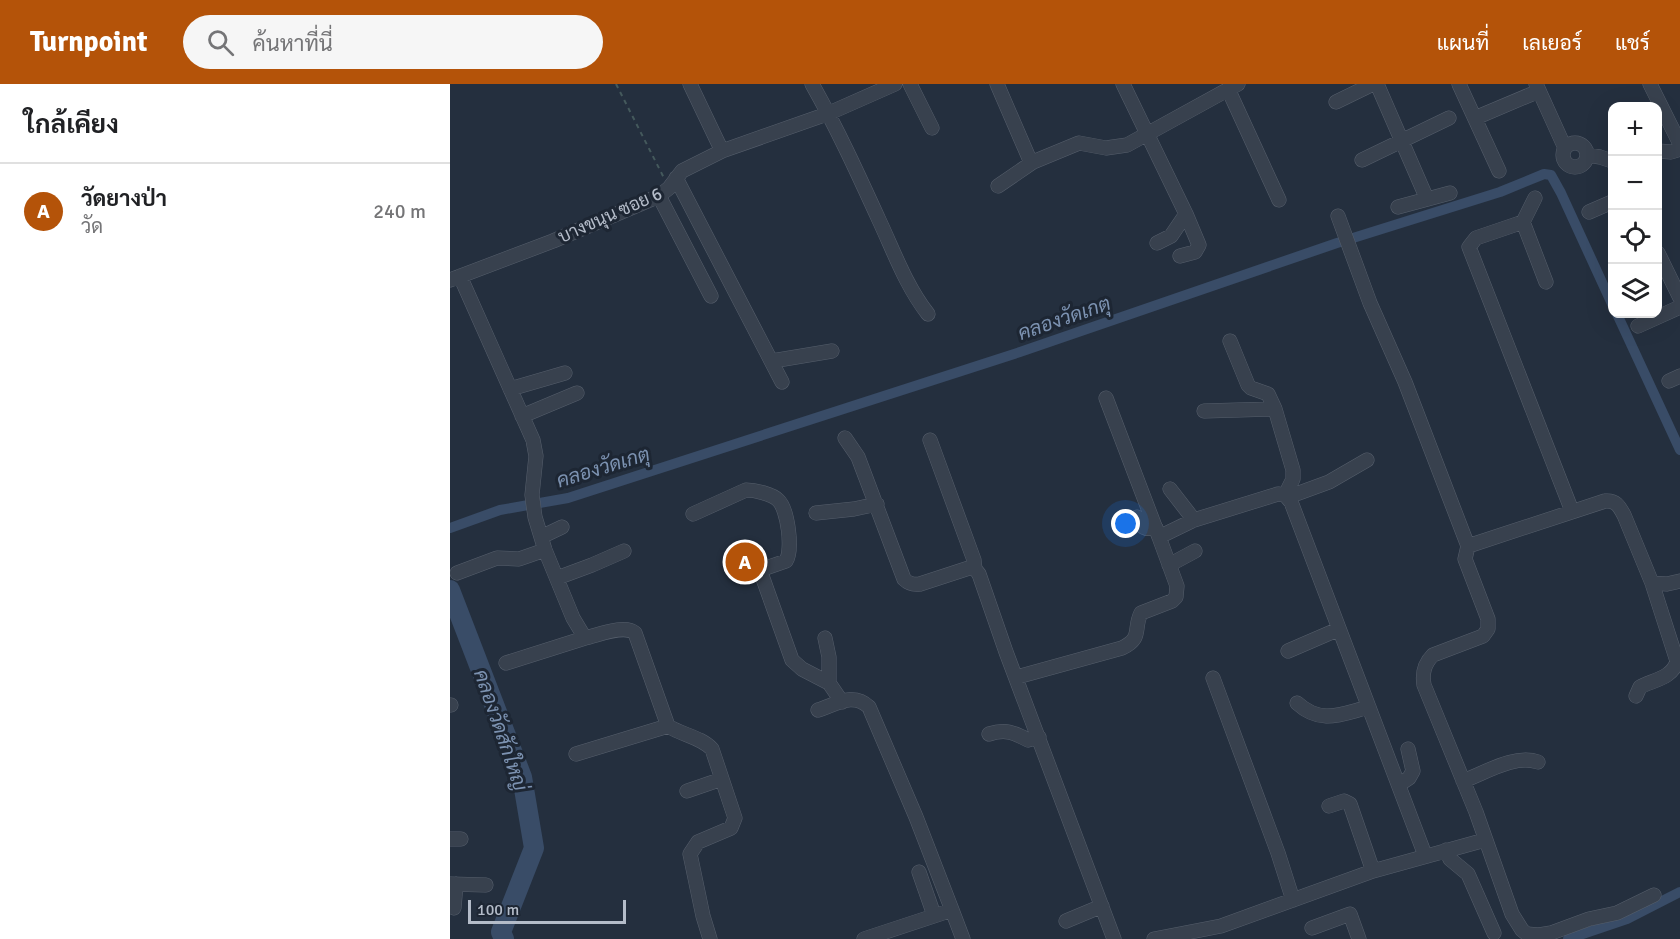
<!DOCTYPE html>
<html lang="th">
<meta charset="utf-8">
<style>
body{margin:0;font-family:Signika,Sarabun,sans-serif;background:#f6f6f6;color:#202124}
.controls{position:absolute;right:18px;top:18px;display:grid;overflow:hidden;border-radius:12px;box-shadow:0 6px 24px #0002}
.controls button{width:54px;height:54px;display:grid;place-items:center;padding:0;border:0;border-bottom:2px solid #e0e0e0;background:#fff;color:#202124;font:30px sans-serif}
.scale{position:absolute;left:18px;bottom:15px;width:158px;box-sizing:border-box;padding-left:6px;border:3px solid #b4bcc9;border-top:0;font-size:16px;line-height:21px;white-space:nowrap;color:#b4bcc9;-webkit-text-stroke:4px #1d2633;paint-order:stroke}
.you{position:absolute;left:676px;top:440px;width:21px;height:21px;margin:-15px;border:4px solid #fff;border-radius:50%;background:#1a73e8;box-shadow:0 0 0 9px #1a73e833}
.badge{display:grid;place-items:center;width:39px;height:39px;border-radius:50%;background:#b45309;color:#fff;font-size:20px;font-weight:700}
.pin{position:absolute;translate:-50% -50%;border:3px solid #fff;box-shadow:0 2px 6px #0006}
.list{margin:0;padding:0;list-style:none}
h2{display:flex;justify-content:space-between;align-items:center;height:78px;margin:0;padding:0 24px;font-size:26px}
h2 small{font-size:20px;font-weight:400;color:#757577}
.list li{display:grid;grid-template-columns:39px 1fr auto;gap:18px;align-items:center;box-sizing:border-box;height:96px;padding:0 24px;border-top:2px solid #e0e0e0}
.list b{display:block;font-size:22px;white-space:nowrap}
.list p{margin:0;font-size:20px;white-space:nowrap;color:#757577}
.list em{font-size:20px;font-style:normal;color:#757577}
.icon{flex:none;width:33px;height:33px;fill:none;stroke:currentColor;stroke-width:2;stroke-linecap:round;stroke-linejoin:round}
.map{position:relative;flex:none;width:1230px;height:855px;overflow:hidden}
header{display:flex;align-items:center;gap:36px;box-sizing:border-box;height:84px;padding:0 30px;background:#b45309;color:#fff}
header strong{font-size:28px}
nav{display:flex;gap:33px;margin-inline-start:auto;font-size:21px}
.search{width:420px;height:54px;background:#f6f6f6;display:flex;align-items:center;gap:15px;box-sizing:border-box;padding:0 21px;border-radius:33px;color:#757577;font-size:22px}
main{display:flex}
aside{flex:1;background:#fff}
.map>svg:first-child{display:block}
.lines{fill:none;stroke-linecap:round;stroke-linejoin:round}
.canal{stroke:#394c67;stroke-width:10}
.river{stroke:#394c67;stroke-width:20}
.minor-casing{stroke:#565f6c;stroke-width:15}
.path{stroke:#44595c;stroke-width:2;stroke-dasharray:4.5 4.5;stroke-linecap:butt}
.minor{stroke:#38414e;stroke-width:14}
.labels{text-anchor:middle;stroke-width:6;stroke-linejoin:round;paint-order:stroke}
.street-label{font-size:18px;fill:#b4bcc9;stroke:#1d2633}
.water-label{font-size:20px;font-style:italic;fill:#7c92b1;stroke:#1d2633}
</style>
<header>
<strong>Turnpoint</strong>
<div class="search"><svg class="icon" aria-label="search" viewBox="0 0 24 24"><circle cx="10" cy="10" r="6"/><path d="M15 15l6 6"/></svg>ค้นหาที่นี่</div>
<nav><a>แผนที่</a><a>เลเยอร์</a><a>แชร์</a></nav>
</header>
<main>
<aside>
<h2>ใกล้เคียง<small></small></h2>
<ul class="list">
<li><span class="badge">A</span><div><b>วัดยางป่า</b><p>วัด</p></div><em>240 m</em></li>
</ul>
</aside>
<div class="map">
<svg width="1230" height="855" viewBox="0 0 1230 855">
<rect width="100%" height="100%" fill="#242f3e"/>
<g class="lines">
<!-- canal -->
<path class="canal" d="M1167,230L1230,366
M0,444L50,426L118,414L570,268L887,159L1050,108L1094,90L1101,91L1111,109L1162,220
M1118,855L1177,835L1230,808"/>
<!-- river -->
<path class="river" d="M0,506L72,693L84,764L51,848L54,855"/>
<defs>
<path id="minor" d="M240,0L272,67
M362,0C387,44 408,90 429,136C444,168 456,202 478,230
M460,0L482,44
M547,0L579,74L583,78
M673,0L736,130L721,152L707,159
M927,0L977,115
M1009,0L1049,87
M1086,0L1115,64
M1200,0L1230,60
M778,5L829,116
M886,18L923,0
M1025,34L1089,7
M1113 71a12 12 0 1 1 24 0a12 12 0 1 1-24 0Z
M1208,67L1221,68L1230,65
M1138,71L1150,73L1162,77
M912,76L999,34
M226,94L332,298
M548,102L583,78L629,59L656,64L677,61L788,0
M209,112L261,212
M1085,114L1073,138L1026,154L1019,163L1122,427
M948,123L1000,109
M1139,128L1162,118
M888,132L920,219L955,298L1018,462L1015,475L1038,535V545L1033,552L983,571C974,580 972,589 974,601L1026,728L1062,830L1072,846L1077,850L1089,851L1101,849L1139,835L1167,829L1204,811
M1073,138L1096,198
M1208,169L1230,214
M730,172L745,168L749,161L736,130
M10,192L83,356L86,372L82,411L85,433L95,466L123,534L135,554C149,551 174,540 185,549L218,642C232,651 251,653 262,665L285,734L281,744L248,758L240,770L253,832L260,855
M0,196L103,157L209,112L219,104L232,87L272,67L377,30L445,0
M1188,242L1230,223
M780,257L798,301L801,304L818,310L825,325
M322,277L382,267
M1219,297L1230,292
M60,305L115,289
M656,314L709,453
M754,327L825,325L843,386V395L835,411
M72,332L127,309
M395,354L408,373L454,495C459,500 463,501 470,500L519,484L525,485L529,490L556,568L664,855
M480,356L524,476L525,485
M720,405L744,436
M838,413L879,398L917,376
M366,429L404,425L427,420
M243,430L296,406C305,406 322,410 328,416C338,425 343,466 336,477L313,485L311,489L342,576L352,585L379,599L392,618
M687,433C691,444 695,446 706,444
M91,453L112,443
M1018,462L1155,417C1166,416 1169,422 1174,431L1202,499L1227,577C1223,594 1203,596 1190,603L1186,612
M719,481L745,467
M7,489L47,474L69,475L95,466
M107,494L142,481L174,467
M1202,499L1217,500L1230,497
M375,554L379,573V599
M838,567L889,545
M56,579L135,554
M567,593L672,564C693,554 683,545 691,529L722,517L726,513L727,502L709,453L744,436L828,410L835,411L841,418L975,771
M763,594L828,769L843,816
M847,619C871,641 891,630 919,623
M0,621H1
M368,626C387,620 403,608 419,623L466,733L502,826
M539,650C555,645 563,648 578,656L589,653
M126,670L218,642
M1013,697C1035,689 1064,670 1088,678
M950,700L959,694L963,687L958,665
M237,707L272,695
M879,722L894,717L900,720L923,787
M0,755H11
M996,766L1000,775L1018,790L1044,849
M469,788L484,831
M0,800L36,801
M4,824L6,800
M616,837L652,822
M862,844L900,830L909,855
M414,855L502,826L513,855
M704,855L771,842L923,787L1035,756"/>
</defs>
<!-- minor casing -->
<use href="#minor" class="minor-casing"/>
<!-- path -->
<path class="path" d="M166,0L214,94"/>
<!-- minor -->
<use href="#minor" class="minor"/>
</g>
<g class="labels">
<!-- street labels -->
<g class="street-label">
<text transform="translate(160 131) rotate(-24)" y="6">บางขนุน ซอย 6</text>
</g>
<!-- water labels -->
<g class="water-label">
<text transform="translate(614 234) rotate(-19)" y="7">คลองวัดเกตุ</text>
<text transform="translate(153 383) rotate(-17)" y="7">คลองวัดเกตุ</text>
<text transform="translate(51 646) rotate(71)" y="7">คลองวัดสักใหญ่</text>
</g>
</g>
</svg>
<div class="controls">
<button>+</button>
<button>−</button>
<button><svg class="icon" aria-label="locate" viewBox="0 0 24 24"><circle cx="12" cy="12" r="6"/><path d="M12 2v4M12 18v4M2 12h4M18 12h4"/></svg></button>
<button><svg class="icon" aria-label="layers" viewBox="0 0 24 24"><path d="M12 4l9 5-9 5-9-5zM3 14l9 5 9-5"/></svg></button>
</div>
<div class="scale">100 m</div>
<div class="you"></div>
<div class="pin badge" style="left:295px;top:478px">A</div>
</div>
</main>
